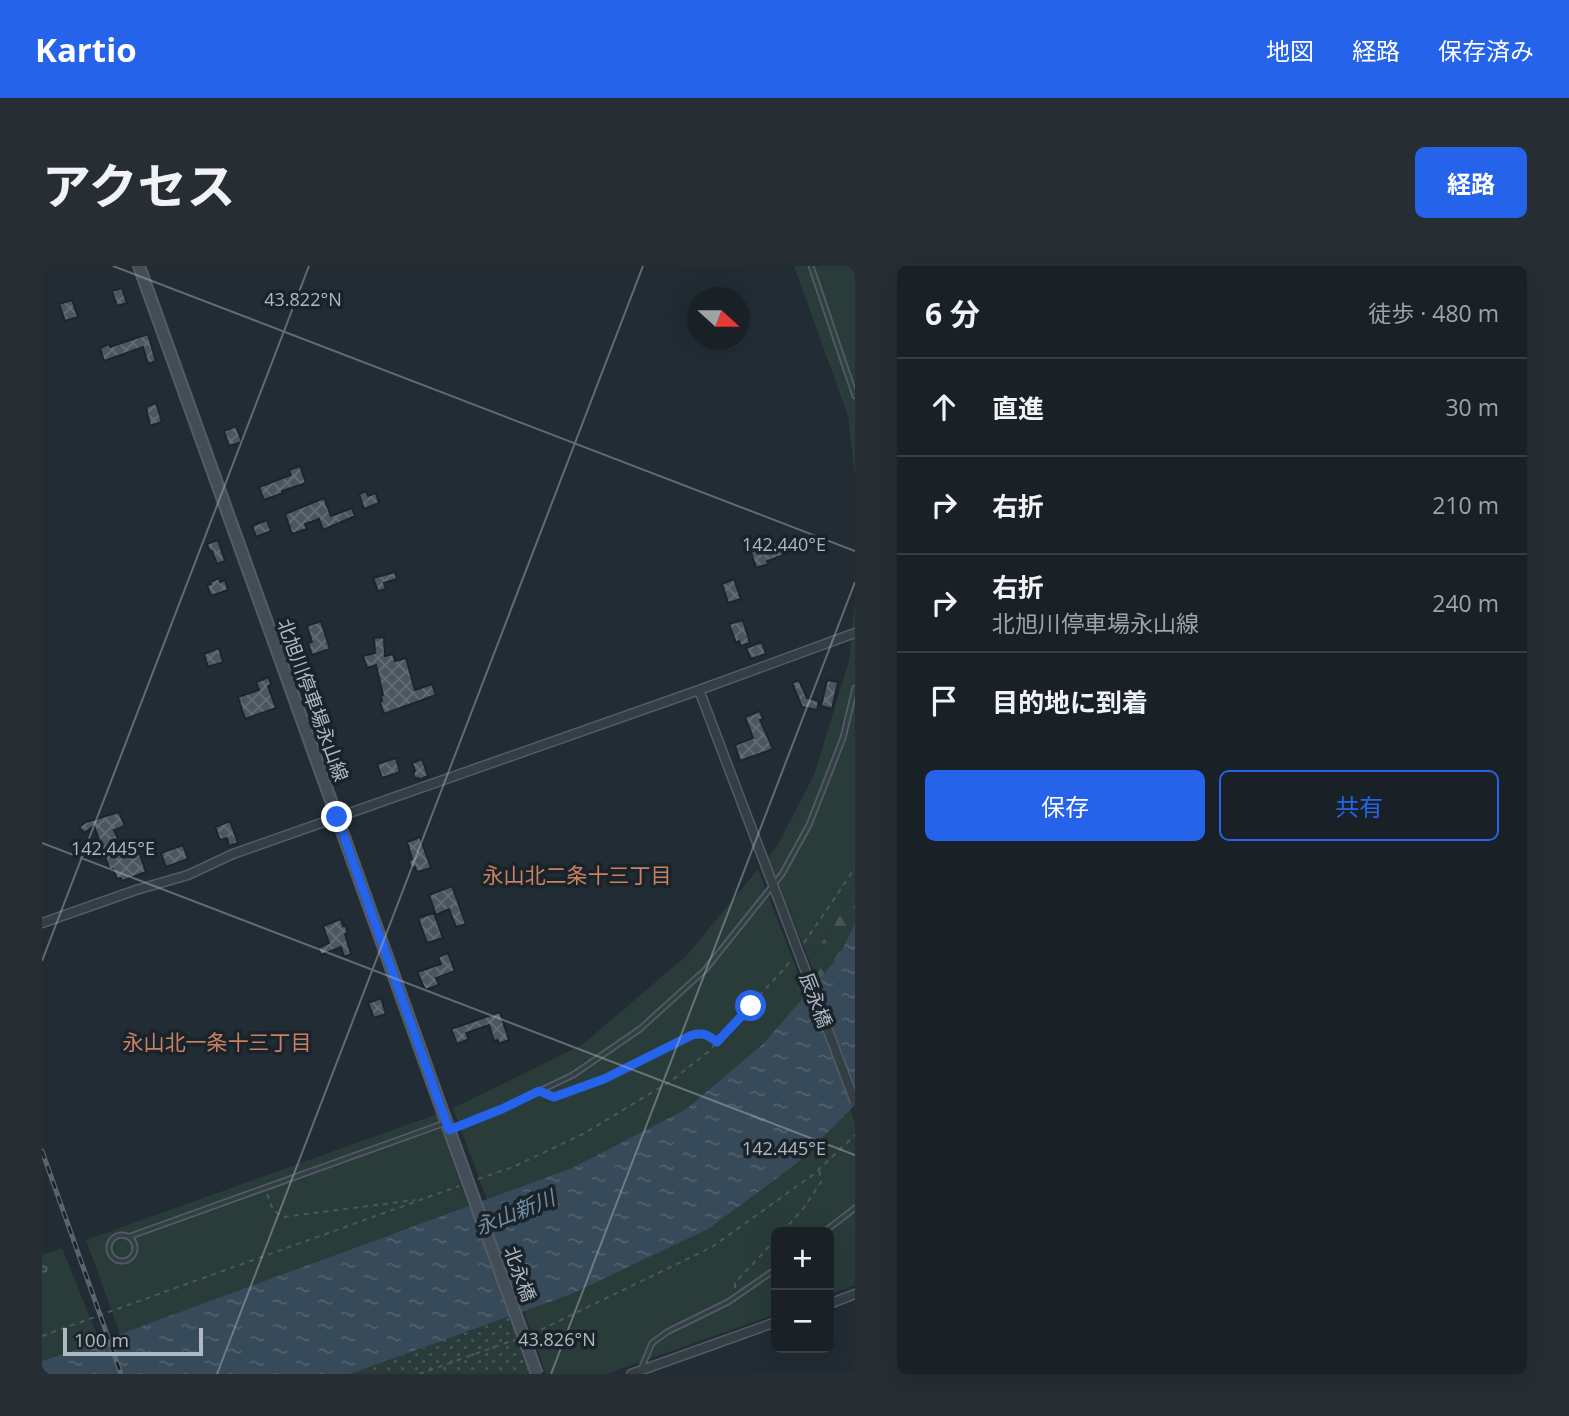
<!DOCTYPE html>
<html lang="ja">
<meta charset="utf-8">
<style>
body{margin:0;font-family:"Open Sans","Noto Sans JP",sans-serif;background:#262e33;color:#f1f3f6}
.controls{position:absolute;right:21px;bottom:21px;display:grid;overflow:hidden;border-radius:10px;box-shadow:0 7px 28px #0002}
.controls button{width:63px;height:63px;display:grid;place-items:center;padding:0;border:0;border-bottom:2px solid #373e44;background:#192127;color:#f1f3f6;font:35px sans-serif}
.compass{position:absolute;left:645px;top:21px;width:63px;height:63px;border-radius:50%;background:#192127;box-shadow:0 7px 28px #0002;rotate:111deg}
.scale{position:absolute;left:21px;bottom:18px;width:140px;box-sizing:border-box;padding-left:7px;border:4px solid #afb9c2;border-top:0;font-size:19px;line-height:24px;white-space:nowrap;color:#afb9c2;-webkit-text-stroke:5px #1a232a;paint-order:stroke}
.stop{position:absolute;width:21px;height:21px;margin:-16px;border:5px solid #2563eb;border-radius:50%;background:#fff}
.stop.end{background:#2563eb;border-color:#fff;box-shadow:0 2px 7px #0008}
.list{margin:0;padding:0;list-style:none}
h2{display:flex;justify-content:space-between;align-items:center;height:91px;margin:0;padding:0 28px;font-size:30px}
h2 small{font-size:23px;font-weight:400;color:#9fa3a7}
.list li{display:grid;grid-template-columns:46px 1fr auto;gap:21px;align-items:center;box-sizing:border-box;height:98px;padding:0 28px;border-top:2px solid #373e44}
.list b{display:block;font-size:26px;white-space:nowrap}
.list p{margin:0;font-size:23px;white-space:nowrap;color:#9fa3a7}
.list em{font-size:23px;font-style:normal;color:#9fa3a7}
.actions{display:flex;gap:14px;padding:21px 28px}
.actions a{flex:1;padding:16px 0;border:2px solid #2563eb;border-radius:10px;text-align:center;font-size:24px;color:#2563eb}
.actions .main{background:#2563eb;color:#fff}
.icon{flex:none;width:38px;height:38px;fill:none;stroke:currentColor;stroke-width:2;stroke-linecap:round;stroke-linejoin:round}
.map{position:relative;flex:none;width:813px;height:1108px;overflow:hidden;border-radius:10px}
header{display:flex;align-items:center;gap:42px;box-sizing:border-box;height:98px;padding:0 35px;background:#2563eb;color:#fff}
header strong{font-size:33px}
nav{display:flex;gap:38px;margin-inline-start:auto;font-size:24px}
.intro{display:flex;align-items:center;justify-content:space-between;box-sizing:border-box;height:168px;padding:0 42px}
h1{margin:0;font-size:49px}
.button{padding:18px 32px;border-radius:10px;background:#2563eb;color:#fff;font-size:24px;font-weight:700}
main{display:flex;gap:42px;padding:0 42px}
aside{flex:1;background:#192127;border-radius:10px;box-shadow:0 7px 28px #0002}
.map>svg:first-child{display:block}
.grass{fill:#293c39}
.forest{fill:url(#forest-firs)}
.park{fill:url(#park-dots)}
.water{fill:url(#water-ripples)}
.building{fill:url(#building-cross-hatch);stroke:#1c252c;stroke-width:2}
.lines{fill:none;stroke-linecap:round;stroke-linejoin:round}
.service-casing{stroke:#525c63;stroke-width:7}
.minor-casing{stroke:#525c63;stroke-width:11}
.secondary-casing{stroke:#525c63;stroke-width:14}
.path{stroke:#485959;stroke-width:2;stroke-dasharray:5 5;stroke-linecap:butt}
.service{stroke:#343e45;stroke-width:3.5}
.minor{stroke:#343e45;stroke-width:8}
.secondary{stroke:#434d58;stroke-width:10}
.rail-casing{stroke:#59646e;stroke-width:5}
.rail{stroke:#1a232a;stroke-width:2.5;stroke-dasharray:8;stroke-linecap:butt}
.minor-bridge-casing{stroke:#525c63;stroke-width:11;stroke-linecap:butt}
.secondary-bridge-casing{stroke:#525c63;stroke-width:14;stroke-linecap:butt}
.minor-bridge{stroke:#343e45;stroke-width:8}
.secondary-bridge{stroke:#434d58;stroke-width:10}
.route{stroke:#2563eb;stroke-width:9}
.ticks{fill:none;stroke:#afb9c2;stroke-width:2;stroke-opacity:0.45}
.labels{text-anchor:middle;stroke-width:7;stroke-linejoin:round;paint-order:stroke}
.street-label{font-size:19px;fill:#afb9c2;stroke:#1a232a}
.neighbourhood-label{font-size:21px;fill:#c98163;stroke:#1a232a}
.water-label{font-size:21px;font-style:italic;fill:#718ea3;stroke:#1a232a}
.ticks-label{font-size:18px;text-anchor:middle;fill:#afb9c2;stroke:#1a232a;stroke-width:7;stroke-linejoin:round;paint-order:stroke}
</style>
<header>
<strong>Kartio</strong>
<nav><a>地図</a><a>経路</a><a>保存済み</a></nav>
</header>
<div class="intro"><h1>アクセス</h1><a class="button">経路</a></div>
<main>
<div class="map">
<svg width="813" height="1108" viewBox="0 0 813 1108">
<defs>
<pattern id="forest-firs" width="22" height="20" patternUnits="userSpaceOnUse" patternTransform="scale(1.75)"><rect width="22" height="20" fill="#293c39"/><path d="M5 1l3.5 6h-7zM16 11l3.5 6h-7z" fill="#465654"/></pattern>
<pattern id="park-dots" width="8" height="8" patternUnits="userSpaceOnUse" patternTransform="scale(1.75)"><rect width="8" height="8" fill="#293c39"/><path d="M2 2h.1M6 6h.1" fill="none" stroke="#465654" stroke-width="1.8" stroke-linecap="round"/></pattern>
<pattern id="water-ripples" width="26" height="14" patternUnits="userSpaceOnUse" patternTransform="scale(1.75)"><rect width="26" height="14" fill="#364a5a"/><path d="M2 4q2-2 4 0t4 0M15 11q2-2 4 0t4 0" fill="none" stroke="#516270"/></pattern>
<pattern id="building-cross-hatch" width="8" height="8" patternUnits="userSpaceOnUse" patternTransform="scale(1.75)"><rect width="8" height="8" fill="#4a5760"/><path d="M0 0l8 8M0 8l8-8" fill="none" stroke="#626d75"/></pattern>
</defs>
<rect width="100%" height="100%" fill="#212c34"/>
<!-- grass -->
<path class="grass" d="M752,0H813V211L806,150Z
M813,336V618L788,665L767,694L726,591L735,580L772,509L807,395Z
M716,603L764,728L721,778L644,843L530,902L445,934L411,842L540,779L645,689Z
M808,843L813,856V1019L787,1029V966H734V1048L565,1108H504L482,1045L527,1029L754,898Z
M395,848L426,940L78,1068L44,974Z
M20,982L57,1074L0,1095V989Z"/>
<!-- forest -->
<path class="forest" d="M813,618V657L797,690L777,714L767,694L788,665Z"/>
<!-- park -->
<path class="park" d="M467,1051L488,1108H308Z"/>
<!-- water -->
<path class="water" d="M813,657V839L754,898L666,963L527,1029L308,1108H0V1095L78,1068L530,902L644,843L721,778L797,690Z"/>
<!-- building -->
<path class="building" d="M80,22L85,37L75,40L70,25Z
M30,34L36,51L23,55L17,38Z
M106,68L114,95L106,98L101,81L62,95L58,82L67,78L68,81Z
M114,137L120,156L108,160L104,141Z
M194,160L200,176L187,180L182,165Z
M258,200L264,217L240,225L241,227L222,234L217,221L249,209L247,204Z
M324,225L326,230L334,227L337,237L322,243L317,228Z
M282,232L289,250L310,242L313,250L281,264L277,253L263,258L265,263L250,268L243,248Z
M225,254L229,265L214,271L210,260Z
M176,274L183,295L175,298L170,285L168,286L165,278Z
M737,275L742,289L725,295L726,298L714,302L709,286Z
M353,306L355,313L342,317L344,323L336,325L331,312Z
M177,312L178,316L183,314L186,324L169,330L165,319L169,318L168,316Z
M692,313L699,333L686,337L680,318Z
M701,354L708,377L699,380L697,375L694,377L687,358Z
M279,355L288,383L270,389L266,377L270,376L265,360Z
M342,371L343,390L351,388L353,395L364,392L373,424L390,418L394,429L342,448L338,436L340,435L339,430L341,429L334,399L325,402L321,390L333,387L332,372Z
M720,376L724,388L709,393L704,382Z
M177,382L181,396L166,401L162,388Z
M227,411L229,419L226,420L234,442L203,453L196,431L217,424L214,416Z
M757,414L765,432L777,435L775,444L760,441L750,417Z
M785,414L796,416L790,443L779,440Z
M718,445L721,453L718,454L731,483L698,495L693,479L711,472L703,451Z
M354,492L358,506L340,512L335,498Z
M380,493L386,510L377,514L376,512L373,513L371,506L373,505L370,497Z
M77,546L83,560L72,564L80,582L94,577L104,606L80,615L79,612L75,613L71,603L68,604L52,560L42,567L37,561L44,556Z
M188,555L196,577L187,580L185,572L178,574L173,561Z
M378,571L389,602L375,606L373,601L369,602L367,595L370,593L365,576Z
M141,579L146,593L124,601L119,587Z
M410,620L424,658L414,661L407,643L394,649L387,629Z
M392,647L401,672L385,677L376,652Z
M299,653L301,660L303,659L306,667L303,668L309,688L302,691L299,681L279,689L276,682L287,677L281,660Z
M406,687L413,705L394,712L397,719L383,724L375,706L399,698L396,691Z
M339,732L344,748L332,752L326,737Z
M458,746L467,774L457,778L456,774L452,775L447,759L424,767L427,773L415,778L409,763Z"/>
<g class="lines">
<defs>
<path id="service" d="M769,0L813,130
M409,863L460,843L531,809L598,763L663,704L740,608L767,559L801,472L813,422
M782,966L813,942
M67 982a13 13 0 1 1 26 0a13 13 0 1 1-26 0Z
M86,971L403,857
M0,1003H2
M599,1103L610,1077L625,1066L686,1036L734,1003"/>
<path id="minor" d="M657,424L736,632
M0,657L94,624L146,609L191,588L657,424L813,367
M787,1038L813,1028
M589,1108L734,1056"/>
<path id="secondary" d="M97,0L413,880"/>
</defs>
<!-- service casing -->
<use href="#service" class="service-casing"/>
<!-- minor casing -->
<use href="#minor" class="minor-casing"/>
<!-- secondary casing -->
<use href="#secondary" class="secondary-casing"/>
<!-- path -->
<path class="path" d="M762,677L813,602
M505,828L512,831L561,813L658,767H664L675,775
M436,913L471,901L541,868L629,815L666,786L740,705L750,693
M225,928L231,944L241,951L373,934
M740,966L761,943L779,916L777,904
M693,1022V1017L734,973
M490,1068L670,981L772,908L813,869
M0,1070L417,920
M377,1108L472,1074"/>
<!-- service -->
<use href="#service" class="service"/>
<!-- minor -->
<use href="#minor" class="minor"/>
<!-- secondary -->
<use href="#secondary" class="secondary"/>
<defs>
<path id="rail" d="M0,885L79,1108"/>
</defs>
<!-- rail casing -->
<use href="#rail" class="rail-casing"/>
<!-- rail -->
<use href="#rail" class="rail"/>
<defs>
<path id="minor-bridge" d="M736,632L813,836"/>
<path id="secondary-bridge" d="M413,880L495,1108"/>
</defs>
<!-- minor-bridge casing -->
<use href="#minor-bridge" class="minor-bridge-casing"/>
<!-- secondary-bridge casing -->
<use href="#secondary-bridge" class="secondary-bridge-casing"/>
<!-- minor-bridge -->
<use href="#minor-bridge" class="minor-bridge"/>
<!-- secondary-bridge -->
<use href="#secondary-bridge" class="secondary-bridge"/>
</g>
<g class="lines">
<!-- route -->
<path class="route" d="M295,551L407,864L460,843L497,825L512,831L562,813L650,769C662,766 666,769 675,776L709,740"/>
</g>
<!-- ticks -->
<path class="ticks" d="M71,0L813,285M0,577L813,889M0,695L267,0M175,1108L601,0M509,1108L813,316"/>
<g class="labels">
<!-- street labels -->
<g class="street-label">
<text transform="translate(271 434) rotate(70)" y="7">北旭川停車場永山線</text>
<text transform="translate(774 734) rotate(69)" y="7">辰永橋</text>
<text transform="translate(478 1008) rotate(70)" y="7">北永橋</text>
</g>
<!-- neighbourhood labels -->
<g class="neighbourhood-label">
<text x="535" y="617">永山北二条十三丁目</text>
<text x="175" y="784">永山北一条十三丁目</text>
</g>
<!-- water labels -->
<g class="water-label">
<text transform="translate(473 947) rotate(-22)" y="7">永山新川</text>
</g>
</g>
<g class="ticks-label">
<text x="261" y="40">43.822°N</text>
<text x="742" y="285">142.440°E</text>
<text x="71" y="589">142.445°E</text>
<text x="742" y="889">142.445°E</text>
<text x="515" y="1080">43.826°N</text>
</g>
</svg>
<div class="controls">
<button>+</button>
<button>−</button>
</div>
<svg class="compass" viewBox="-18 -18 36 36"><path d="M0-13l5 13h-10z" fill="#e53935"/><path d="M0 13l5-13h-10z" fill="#9fa3a7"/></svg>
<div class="scale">100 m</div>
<div class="stop" style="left:709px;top:740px"></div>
<div class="stop end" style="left:295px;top:551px"></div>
</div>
<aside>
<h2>6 分<small>徒歩 · 480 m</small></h2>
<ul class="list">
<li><svg class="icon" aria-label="ahead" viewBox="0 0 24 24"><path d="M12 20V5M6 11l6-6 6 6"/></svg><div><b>直進</b></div><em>30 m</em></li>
<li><svg class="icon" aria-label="right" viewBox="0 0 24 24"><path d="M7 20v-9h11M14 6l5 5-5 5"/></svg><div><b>右折</b></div><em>210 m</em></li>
<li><svg class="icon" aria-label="right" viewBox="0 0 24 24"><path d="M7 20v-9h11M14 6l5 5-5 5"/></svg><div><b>右折</b><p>北旭川停車場永山線</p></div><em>240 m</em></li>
<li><svg class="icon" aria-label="arrive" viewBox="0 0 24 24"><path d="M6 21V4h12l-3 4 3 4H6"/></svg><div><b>目的地に到着</b></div></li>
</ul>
<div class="actions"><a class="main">保存</a><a>共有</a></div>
</aside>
</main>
